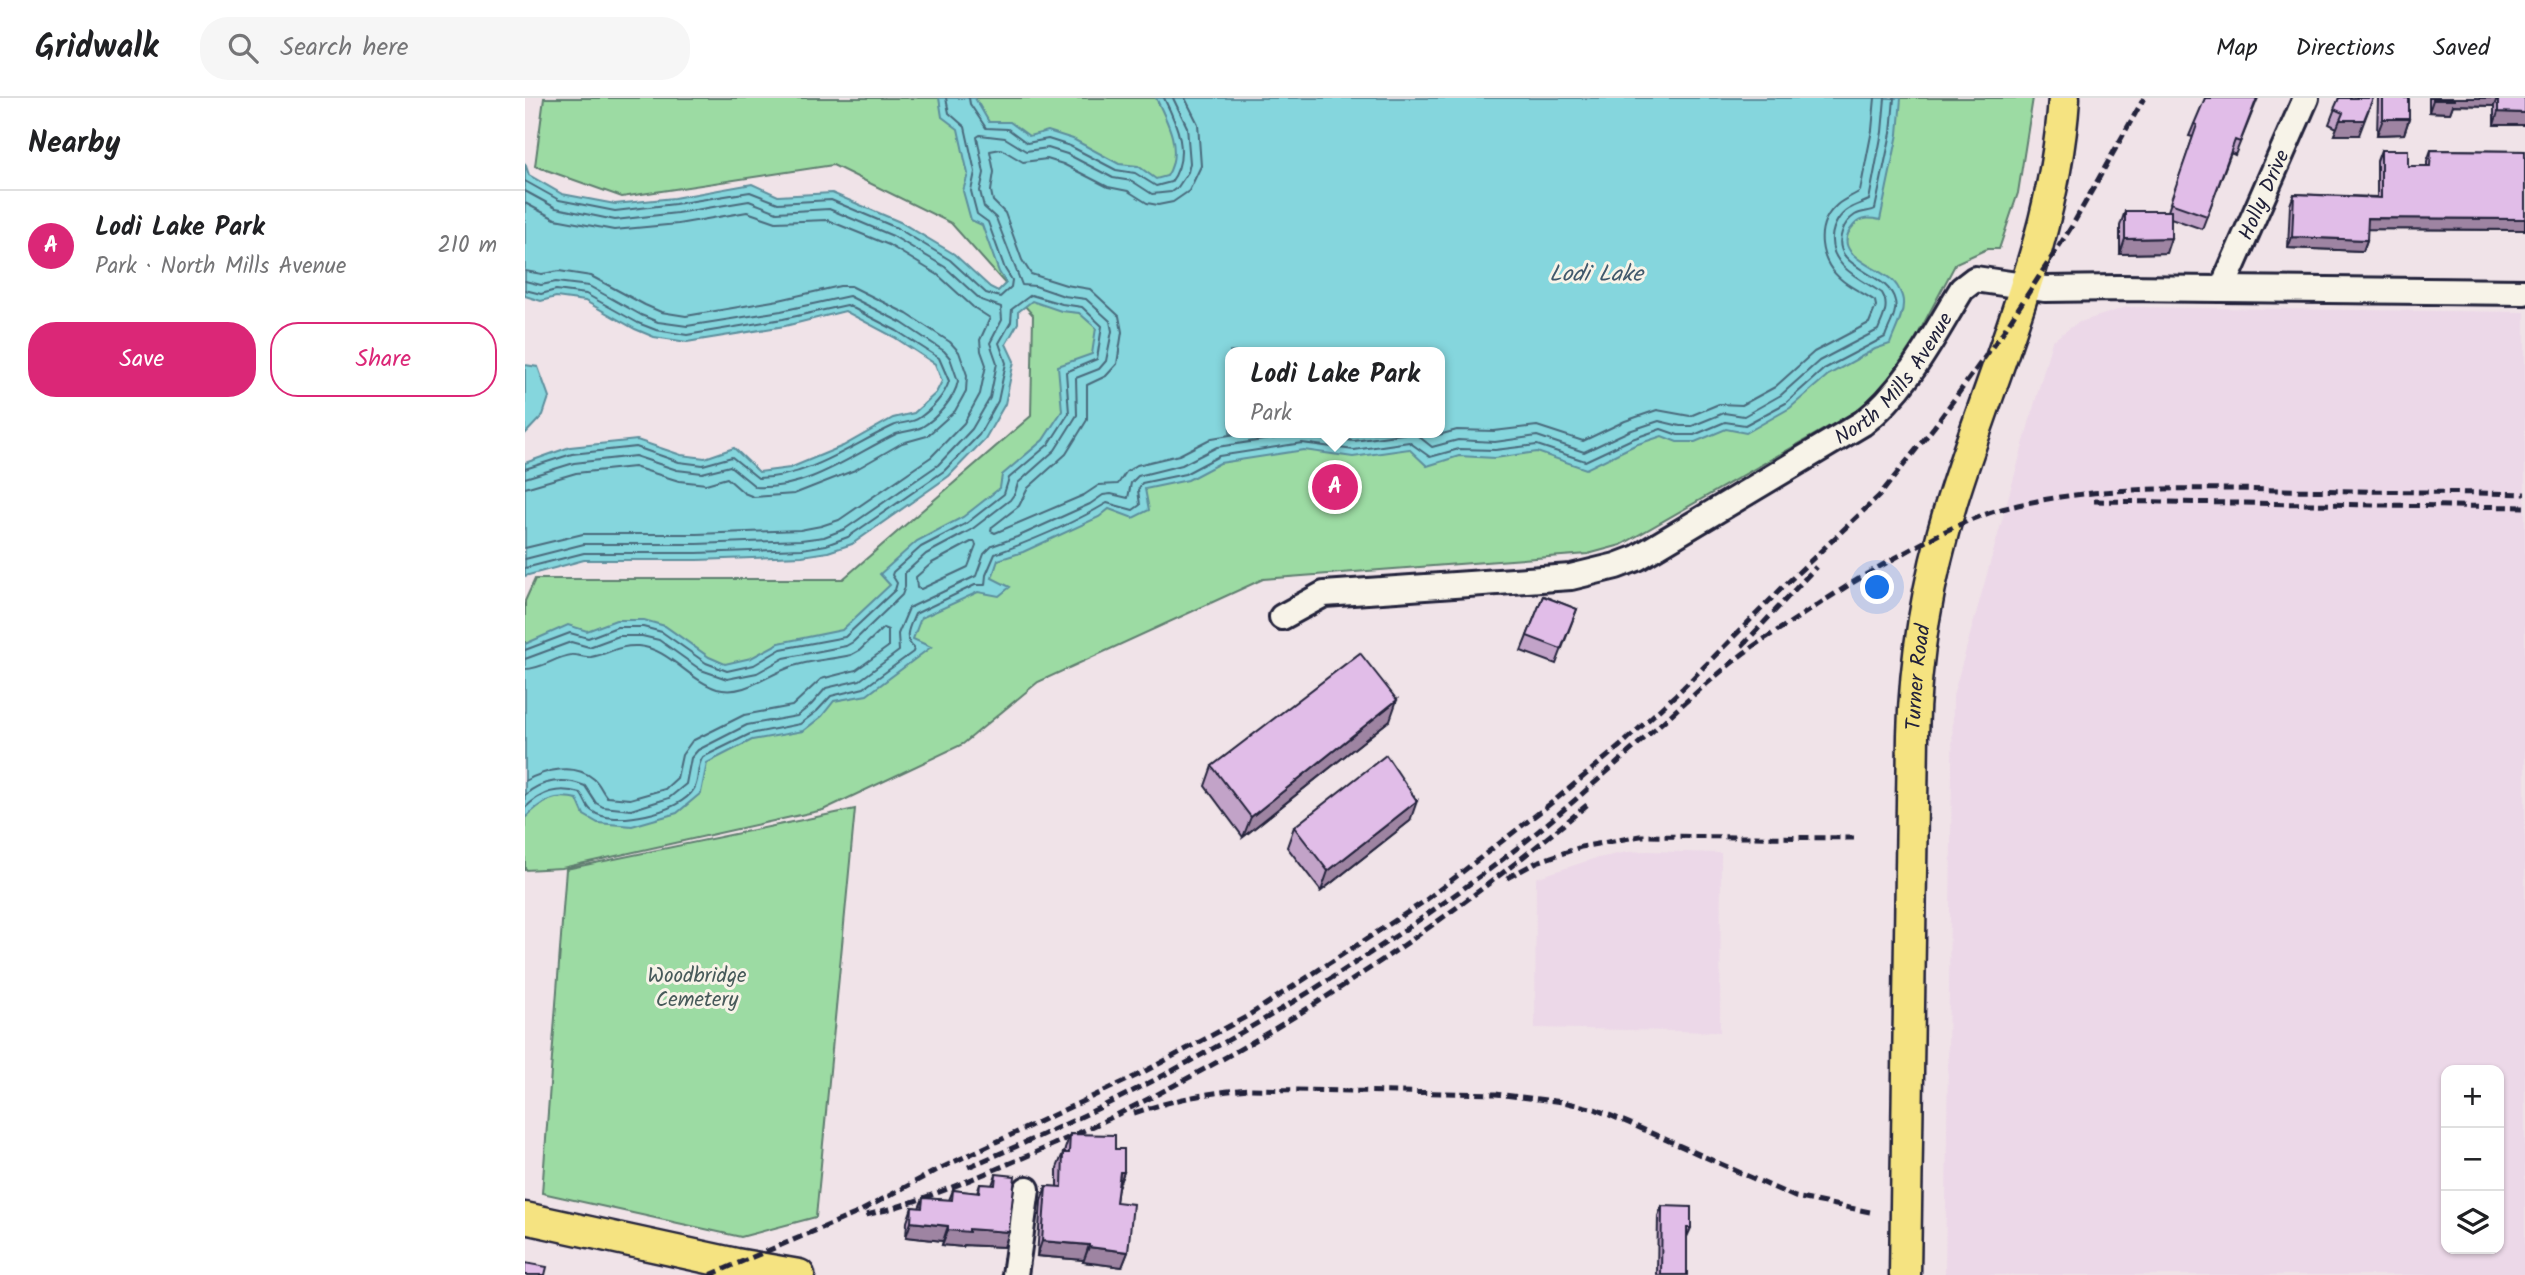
<!DOCTYPE html>
<meta charset="utf-8">
<style>
body{margin:0;font-family:Kalam,sans-serif;background:#f6f6f6;color:#202124}
.controls{position:absolute;right:21px;bottom:21px;display:grid;overflow:hidden;border-radius:14px;box-shadow:0 2px 5px #0004}
.controls button{width:63px;height:63px;display:grid;place-items:center;padding:0;border:0;border-bottom:2px solid #e0e0e0;background:#fff;color:#202124;font:35px sans-serif}
.you{position:absolute;left:1353px;top:490px;width:24px;height:24px;margin:-18px;border:5px solid #fff;border-radius:50%;background:#1a73e8;box-shadow:0 0 0 10px #1a73e833}
.badge{display:grid;place-items:center;width:46px;height:46px;border-radius:50%;background:#db2777;color:#fff;font-size:23px;font-weight:700}
.pin{position:absolute;translate:-50% -50%;border:4px solid #fff;box-shadow:0 2px 7px #0006}
.popup{position:absolute;left:700px;top:249px;width:220px;height:91px;box-sizing:border-box;display:grid;place-content:center;border-radius:14px;background:#fff;filter:drop-shadow(0 2px 5px #0005);font-size:23px;white-space:nowrap;color:#757577}
.popup b{font-size:26px;color:#202124}
.popup::after{content:'';position:absolute;left:50%;top:100%;margin-left:-14px;border:14px solid transparent;border-top-color:#fff}
.list{margin:0;padding:0;list-style:none}
h2{display:flex;justify-content:space-between;align-items:center;height:91px;margin:0;padding:0 28px;font-size:30px}
h2 small{font-size:23px;font-weight:400;color:#757577}
.list li{display:grid;grid-template-columns:46px 1fr auto;gap:21px;align-items:center;box-sizing:border-box;height:112px;padding:0 28px;border-top:2px solid #e0e0e0}
.list b{display:block;font-size:26px;white-space:nowrap}
.list p{margin:0;font-size:23px;white-space:nowrap;color:#757577}
.list em{font-size:23px;font-style:normal;color:#757577}
.actions{display:flex;gap:14px;padding:21px 28px}
.actions a{flex:1;padding:16px 0;border:2px solid #db2777;border-radius:28px;text-align:center;font-size:24px;color:#db2777}
.actions .main{background:#db2777;color:#fff}
.icon{flex:none;width:38px;height:38px;fill:none;stroke:currentColor;stroke-width:2;stroke-linecap:round;stroke-linejoin:round}
.map{position:relative;flex:none;width:2000px;height:1177px;overflow:hidden}
header{display:flex;align-items:center;gap:42px;box-sizing:border-box;height:98px;padding:0 35px;background:#fff;border-bottom:2px solid #e0e0e0}
header strong{font-size:33px}
nav{display:flex;gap:38px;margin-inline-start:auto;font-size:24px}
.search{width:490px;height:63px;background:#f6f6f6;display:flex;align-items:center;gap:18px;box-sizing:border-box;padding:0 24px;border-radius:28px;color:#757577;font-size:26px}
main{display:flex}
aside{flex:1;background:#fff}
.map>svg:first-child{display:block}
.built{fill:#ecd8e8;fill-rule:evenodd}
.green{fill:#9cdba3;stroke:#5f7e6f;stroke-width:2;fill-rule:evenodd}
.water{fill:#85d6dd;stroke:#5d8e9c;stroke-width:2;fill-rule:evenodd}
.lines{fill:none;stroke-linecap:round;stroke-linejoin:round}
.shore{stroke:#4a6a7c;stroke-width:2}
.minor-casing{stroke:#22223b;stroke-width:30}
.major-casing{stroke:#22223b;stroke-width:35}
.minor{stroke:#f7f3e8;stroke-width:24}
.major{stroke:#f5e381;stroke-width:30}
.rail{stroke:#22223b;stroke-width:5;stroke-dasharray:10 5;stroke-linecap:butt}
.wall{fill:#c2a3c8;stroke:#22223b;stroke-width:2}
.shaded-wall{fill:#9e84a2;stroke:#22223b;stroke-width:2}
.building{fill:#e1bde8;stroke:#22223b;stroke-width:2}
.labels{text-anchor:middle;stroke-width:6;stroke-linejoin:round;paint-order:stroke}
.street-label{font-size:21px;fill:#22223b;stroke:#f7f3e8}
.park-label{font-size:21px;fill:#475a5a;stroke:#f7f3e8}
.water-label{font-size:23px;font-style:italic;fill:#40586c;stroke:#f7f3e8}
</style>
<header>
<strong>Gridwalk</strong>
<div class="search"><svg class="icon" aria-label="search" viewBox="0 0 24 24"><circle cx="10" cy="10" r="6"/><path d="M15 15l6 6"/></svg>Search here</div>
<nav><a>Map</a><a>Directions</a><a>Saved</a></nav>
</header>
<main>
<aside>
<h2>Nearby<small></small></h2>
<ul class="list">
<li><span class="badge">A</span><div><b>Lodi Lake Park</b><p>Park · North Mills Avenue</p></div><em>210 m</em></li>
</ul>
<div class="actions"><a class="main">Save</a><a>Share</a></div>
</aside>
<div class="map">
<svg width="2000" height="1177" viewBox="0 0 2000 1177">
<rect width="100%" height="100%" fill="#f0e3e8"/>
<filter id="ink" filterUnits="userSpaceOnUse"><feTurbulence type="fractalNoise" baseFrequency=".0143" numOctaves="2"/><feDisplacementMap in="SourceGraphic" scale="14" xChannelSelector="R" yChannelSelector="G"/><feConvolveMatrix kernelMatrix="1 2 1 2 8 2 1 2 1" color-interpolation-filters="sRGB"/></filter>
<g filter="url(#ink)">
<!-- built -->
<path class="built" d="M1602,209L2000,214V1177H1420L1428,598L1527,243L1552,225ZM1921,972H1974V1151H1921Z
M1122,753L1196,755L1195,934L1010,930L1011,780L1068,761L1102,754Z"/>
<!-- green -->
<path class="green" d="M19,0H1508L1493,95L1474,151H1462L1431,165L1391,240L1361,285L1338,309L1096,447L1063,456L738,481L513,584L438,646L298,712L37,770L0,772V503L10,481H318L506,318L508,217L426,125L308,67L97,99L10,68ZM705,254H915V335H705Z
M330,711L291,1119L216,1139L17,1095L41,771Z"/>
<!-- water -->
<path class="water" d="M414,0H450L464,24H485L504,38L523,33L548,41L594,66L613,68L631,81L642,78C658,53 643,24 631,0H1376L1373,36L1355,122C1345,120 1336,119 1329,127C1302,157 1355,169 1369,184C1373,188 1378,198 1378,204C1379,217 1369,234 1365,246L1350,251L1303,277L1265,310L1221,335L1201,331L1170,344H1152L1137,338L1110,347L1061,371L1012,354L970,360L934,358L902,368L884,351L828,359L779,352L695,365L663,382L620,391L624,412L608,420L584,411L574,419L498,454L473,462L467,480L485,489L474,498L453,494L396,520L388,541L406,549L342,597L309,603L297,618L278,633L227,642L182,665L176,695L152,715L107,728L73,725L59,717L52,701C29,695 16,704 0,720V546L43,527L62,533L91,522H119L140,528L184,559L200,566L226,560L254,545L317,532L365,487L355,476L392,443L438,419L475,390L477,377L518,342L537,313L533,268L567,256L571,230L554,215L536,213L507,203L493,214V225L481,246L489,263L480,306L460,341L424,378L327,446L303,454L277,458L173,462H59L0,478V365L45,349L112,342L156,357L180,360L209,350L234,374L265,370L318,348L368,320L389,315L411,295L417,283L410,266L369,239L320,213L260,228L162,244L129,239L110,231L60,203L31,199L16,203L0,198V65L4,77L37,96L90,106L149,100L227,86L253,98L307,95L375,124L429,156L465,189L473,193L481,185L474,174L457,127L446,122L438,93L443,76L433,31L417,19ZM705,254H915V335H705Z
M0,267L13,269L24,299L18,317L0,336Z"/>
<g class="lines">
<!-- shore -->
<path class="shore" d="M444,0L445,6L461,30L483,31L502,45L523,41L545,48L591,72L610,75L631,88L646,84C666,57 652,26 639,0
M660,0L673,26L676,68L664,93L648,104L633,107L622,105L603,93L583,89L538,66L522,61L498,64L476,51L465,53L469,74L466,93L468,103L480,115L497,162L506,176L541,187L565,191L594,218L597,234L592,266L581,278L562,287V322L541,356L503,390L494,408L467,429L466,433L470,435L559,397L574,387L593,386L601,374L612,367L654,357L687,340L717,335
M0,83L34,102L90,113L150,106L225,94L253,105L306,102L372,130L425,162L461,195L475,199L486,189L487,182L480,171L463,124L452,116L446,93L450,74L440,29L424,15L421,0
M0,93L31,110L90,122L152,115L224,103L252,114L304,111L368,138L420,169L456,202L476,209L477,222L465,245L472,265L465,300L447,331L413,367L320,431L299,439L276,442L172,446H59L0,461
M0,105L30,121L89,132L153,126L222,114L251,124L302,122L364,147L413,177L448,209L465,220L455,242L456,253L461,267L455,296L439,325L406,359L314,422L296,428L275,432L172,436H58L0,450
M0,173L17,176L34,173L66,178L120,207L136,214L161,218L254,202L315,188H326L382,216L425,244L434,254L442,277L441,293L430,313L402,338L377,345L330,372L269,396L229,399L219,395L202,380L181,386L154,383L109,369L51,375L0,390
M0,183L16,187L31,184L64,188L116,217L133,224L162,228L256,213L324,198L377,225L419,253L425,260L433,283C430,300 412,320 397,329C389,333 379,333 371,336C327,357 283,392 231,389L205,368L177,375L152,372L110,358L49,365L0,380
M0,192L16,196L31,192L61,196L113,225L131,232L162,237L258,221L322,207L372,233L414,260L424,283C420,297 406,312 394,320C387,325 376,324 368,328C323,349 284,379 233,380L207,359L178,367L154,364L111,349L47,356L0,371
M906,335L910,338L932,332L969,333L1012,328L1058,343L1100,323L1132,312L1165,318L1194,306L1217,307L1250,289L1289,254L1344,225L1351,208L1350,203C1340,196 1328,191 1318,183C1294,164 1288,128 1312,107C1319,101 1328,98 1335,93L1347,32L1350,0
M446,444H450L451,448L443,469L396,491L392,490L391,479L407,465Z
M0,470L59,455H172L277,451L301,447L323,439L419,373L454,337L473,303L481,265L474,245L486,224L487,211L506,197L537,206L557,209L577,228L572,261L541,274L544,315L524,346L484,380L479,396L442,425L396,449L368,474L367,477L372,485L370,492L320,539L256,551L229,567L202,573L181,565L137,534L118,529H92L63,540L45,535L0,552
M0,561L46,544L64,549L94,538H117L134,542L176,572L202,581L232,575L259,560L321,548L328,544L377,497L380,489V475L401,456L446,432L485,402L490,395L493,385L530,352L552,317L551,280L574,271L581,263L587,233L585,223L561,201L539,198L510,188L497,187L471,120L459,109L455,93L459,75L452,39L455,37L480,40L501,53L523,50L542,56L588,80L607,83L627,96L646,94L653,89L663,74L665,65L662,29L648,0
M0,571C17,571 30,559 46,557C52,556 59,560 66,559C84,556 93,547 113,548C143,550 164,582 192,591C218,598 241,578 263,570C282,562 305,562 326,557L335,552L358,530L363,532V549L331,572L296,581L267,608L219,617L167,643L157,657L152,680L140,691L105,701L82,699C77,694 75,686 69,681C49,664 20,672 0,683
M0,697C16,682 40,679 60,688L71,705L78,709L106,712L144,700L161,686L166,660L173,652L222,627L272,618L286,607L301,590L335,582L374,553L373,536L384,510L451,478L459,456L467,448L492,439L565,406L578,397L586,396L603,400L606,385L613,378L657,367L692,349L777,336L829,343L884,335L892,337L907,349L933,342L970,344L1012,338L1059,354L1104,333L1134,323L1155,328H1167L1199,315L1219,318L1256,297L1294,263L1353,232C1358,219 1365,208 1357,195C1336,181 1305,169 1307,139C1308,128 1314,117 1324,111C1330,107 1338,105 1344,102L1357,34L1360,0
M0,710C16,694 33,688 55,695C60,700 61,709 67,713C88,730 156,714 169,691C175,681 171,668 178,659L225,636L275,626L292,613L306,598L339,590L388,554L389,550C377,540 385,528 390,516L450,487H460L461,477L470,456C509,442 547,426 582,405L608,412L615,407L613,392L617,385L660,376L694,358L777,345L829,352L884,344L905,359L934,351L970,352L1012,347L1060,363L1107,341L1136,331L1153,337H1169L1200,324L1220,327L1261,305L1299,271L1360,239C1363,229 1373,214 1370,203C1364,173 1304,172 1317,134C1319,127 1324,121 1330,117C1337,113 1345,114 1350,111L1366,35L1369,0"/>
<defs>
<g id="minor">
<path id="s1" d="M1697,191L1781,0"/>
<path id="s2" d="M757,519L799,496L1046,479L1091,468L1112,460L1338,325C1383,290 1408,238 1437,191L1450,181L1520,191L1593,190L2000,194"/>
<path d="M490,1177L502,1091"/>
</g>
<g id="major">
<path d="M0,1120L211,1166L274,1177"/>
<path id="s3" d="M1380,1177L1388,637C1390,555 1403,481 1427,403C1469,268 1530,142 1539,0"/>
</g>
</defs>
<!-- minor casing -->
<use href="#minor" class="minor-casing"/>
<!-- major casing -->
<use href="#major" class="major-casing"/>
<!-- minor -->
<use href="#minor" class="minor"/>
<!-- major -->
<use href="#major" class="major"/>
<!-- rail -->
<path class="rail" d="M1569,403L2000,409
M1217,548L1291,469
M982,780L1012,764L1056,749L1115,738L1329,740
M609,1015C648,1002 684,994 725,991L971,996L1038,1004L1070,1011L1106,1026L1270,1099L1345,1114
M443,1069C634,990 813,886 978,761C1062,697 1136,621 1219,555C1233,544 1249,535 1263,526C1296,505 1327,484 1361,465C1399,444 1438,421 1481,410C1570,387 1661,390 1753,392C1835,393 1918,394 2000,396
M341,1117C394,1105 444,1082 495,1061C698,975 895,848 1063,706
M185,1177L330,1116L414,1071L613,977L721,919L897,805L1029,703L1095,648L1158,590L1258,489L1354,398L1409,329L1478,234L1547,128L1619,0"/>
</g>
<!-- wall -->
<path class="wall" d="M1733,0L1710,57L1706,55L1677,131L1646,120L1641,155L1595,156V128L1600,113H1643L1668,39L1664,38L1669,26Z
M1814,0L1834,37H1809L1812,30L1804,26Z
M1853,0H1884V21L1879,36L1852,37Z
M1904,0H2000V27H1969V8L1928,7L1925,15L1904,14Z
M1856,52L1883,68H1902V63L1906,52L2000,53V132L1842,131V142L1838,153L1763,150L1765,107L1769,96L1852,99V63Z
M1018,498L1052,511L1031,566L996,553Z
M865,622L718,739L680,688L687,668Z
M885,723L796,793L762,749L769,729Z
M545,1036L590,1051L599,1074L593,1089L591,1104L603,1154L597,1169L558,1164L559,1162L512,1158L516,1103L521,1088L532,1089V1070L538,1055H539L540,1051Z
M471,1076L479,1149L439,1147L438,1149L417,1147L418,1143L381,1139L382,1124L387,1109L394,1110L398,1100L424,1102L428,1092L452,1095L455,1086L467,1087Z
M1137,1108L1166,1130L1162,1139V1177H1132L1133,1118Z"/>
<!-- shaded-wall -->
<path class="shaded-wall" d="M1848,0L1834,37H1809L1815,22Z
M1928,0H1972L1969,8L1928,7L1925,15L1904,14L1908,2Z
M1973,14L2000,15V27H1969Z
M1858,21H1884L1879,36L1852,37Z
M1843,120L2000,121V132L1839,131Z
M1767,139L1842,142L1838,153L1763,150Z
M1646,140L1641,155L1595,156L1600,141Z
M872,602L865,622L718,739L726,719Z
M892,703L885,723L796,793L803,773Z
M595,1074H599L593,1089Z
M386,1124L423,1128L418,1143L381,1139Z
M444,1131L484,1134L479,1149L439,1147L438,1149L417,1147L423,1132Z
M517,1143L564,1147L559,1162L512,1158Z
M564,1149L603,1154L597,1169L558,1164Z"/>
<!-- building -->
<path class="building" d="M1680,0H1732L1715,44L1710,42L1682,118L1645,105L1672,27L1669,26Z
M1814,0H1848L1839,22H1815L1818,15L1809,11Z
M1858,0H1884V21H1858Z
M1908,0H1929V2H1908Z
M1973,0H2000V15L1973,14Z
M1856,52H1883V68H1905L1906,52L2000,53V121L1843,120L1842,142L1767,139L1769,96L1856,100Z
M1600,113H1646V140L1600,141Z
M1018,498L1052,511L1036,551L1002,538Z
M835,555L872,602L726,719L687,668Z
M861,657L892,703L803,773L769,729Z
M545,1036L590,1037V1051H599V1074H595L591,1104L608,1106L603,1154L564,1149V1147L517,1143L521,1088L537,1089L538,1055H544Z
M471,1076L490,1078L484,1134L444,1131V1134L423,1132V1128L386,1124L387,1109L397,1110L398,1100L427,1102L428,1092L454,1095L455,1086L470,1087Z
M1137,1108L1166,1109V1130H1162V1177H1136Z
M0,1165L22,1169L20,1177H0Z"/>
</g>
<g class="labels">
<!-- street labels -->
<g class="street-label">
<text dy="7" stroke="none"><textPath href="#s1" startOffset="103">Holly Drive</textPath></text>
<text dy="7" stroke="none"><textPath href="#s2" startOffset="681">North Mills Avenue</textPath></text>
<text dy="7" stroke="none"><textPath href="#s3" startOffset="598">Turner Road</textPath></text>
</g>
<!-- park labels -->
<g class="park-label">
<text x="172" y="884">Woodbridge<tspan x="172" dy="24">Cemetery</tspan></text>
</g>
<!-- water labels -->
<g class="water-label">
<text x="1071" y="183">Lodi Lake</text>
</g>
</g>
</svg>
<div class="controls">
<button>+</button>
<button>−</button>
<button><svg class="icon" aria-label="layers" viewBox="0 0 24 24"><path d="M12 4l9 5-9 5-9-5zM3 14l9 5 9-5"/></svg></button>
</div>
<div class="you"></div>
<div class="pin badge" style="left:810px;top:389px">A</div>
<div class="popup"><b>Lodi Lake Park</b>Park</div>
</div>
</main>
